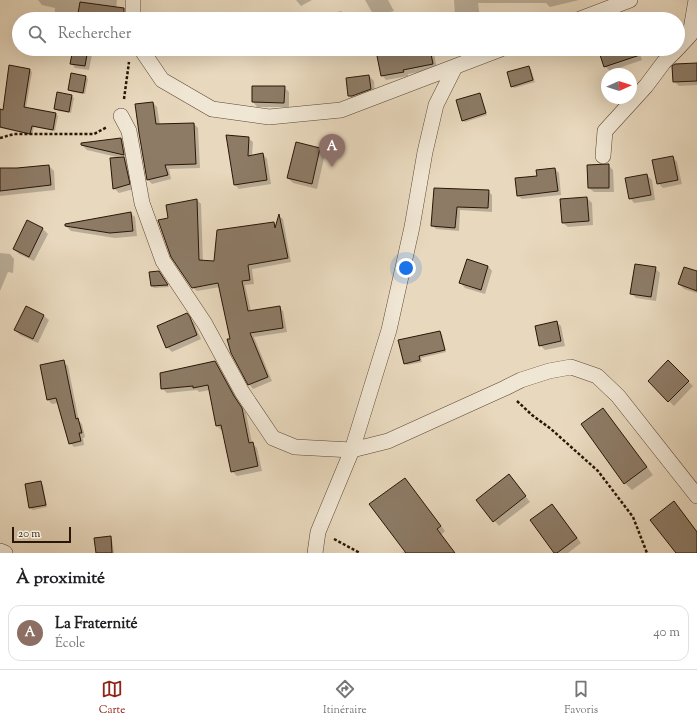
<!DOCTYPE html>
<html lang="fr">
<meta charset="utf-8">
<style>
body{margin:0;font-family:"Sorts Mill Goudy",serif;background:#f2f2f2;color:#202124}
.compass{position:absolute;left:601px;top:68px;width:36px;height:36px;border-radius:50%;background:#fff;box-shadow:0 4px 16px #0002;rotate:87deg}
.scale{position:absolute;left:12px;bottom:10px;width:59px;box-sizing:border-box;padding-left:4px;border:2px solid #2a1607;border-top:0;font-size:11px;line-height:14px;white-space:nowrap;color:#2a1607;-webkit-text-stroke:3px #f0e6d4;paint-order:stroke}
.you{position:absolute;left:406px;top:268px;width:14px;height:14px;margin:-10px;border:3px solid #fff;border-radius:50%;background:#1a73e8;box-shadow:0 0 0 6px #1a73e833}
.badge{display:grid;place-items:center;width:26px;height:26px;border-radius:50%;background:#8f2418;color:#fff;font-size:13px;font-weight:700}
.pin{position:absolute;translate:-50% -33px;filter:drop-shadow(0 1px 2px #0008)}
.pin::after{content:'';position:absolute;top:21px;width:14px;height:12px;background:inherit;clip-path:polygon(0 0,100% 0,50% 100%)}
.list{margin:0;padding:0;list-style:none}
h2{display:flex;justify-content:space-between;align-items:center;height:52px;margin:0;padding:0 16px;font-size:17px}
h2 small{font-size:13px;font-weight:400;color:#757577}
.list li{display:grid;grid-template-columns:26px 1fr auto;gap:12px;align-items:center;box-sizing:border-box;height:56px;margin:0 8px 8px;padding:0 8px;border:1px solid #e0e0e0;border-radius:12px}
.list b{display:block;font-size:15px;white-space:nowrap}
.list p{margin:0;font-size:13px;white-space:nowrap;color:#757577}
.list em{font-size:13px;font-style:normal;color:#757577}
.icon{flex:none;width:22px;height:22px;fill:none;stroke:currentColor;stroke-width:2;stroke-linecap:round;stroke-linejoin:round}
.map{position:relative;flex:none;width:697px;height:553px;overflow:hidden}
.search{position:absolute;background:#fff;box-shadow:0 4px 16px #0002;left:12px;right:12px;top:12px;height:44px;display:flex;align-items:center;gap:10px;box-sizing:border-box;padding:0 14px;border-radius:22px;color:#757577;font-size:15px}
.sheet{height:116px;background:#fff}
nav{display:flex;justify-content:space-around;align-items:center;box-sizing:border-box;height:56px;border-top:1px solid #e0e0e0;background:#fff;font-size:11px;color:#757577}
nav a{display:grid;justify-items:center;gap:2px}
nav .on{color:#8f2418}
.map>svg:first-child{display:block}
.shadow{fill:#0003}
.building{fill:#8d7b66;stroke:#2a1607}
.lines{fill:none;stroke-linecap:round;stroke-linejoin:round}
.minor-casing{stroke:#5a4634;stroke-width:16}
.path{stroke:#2a1607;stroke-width:2.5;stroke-dasharray:3 2;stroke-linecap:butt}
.minor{stroke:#f0e6d4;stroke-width:15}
</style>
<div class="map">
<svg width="697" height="553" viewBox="0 0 697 553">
<rect width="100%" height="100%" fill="#e8d8bd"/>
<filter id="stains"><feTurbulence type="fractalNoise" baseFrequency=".005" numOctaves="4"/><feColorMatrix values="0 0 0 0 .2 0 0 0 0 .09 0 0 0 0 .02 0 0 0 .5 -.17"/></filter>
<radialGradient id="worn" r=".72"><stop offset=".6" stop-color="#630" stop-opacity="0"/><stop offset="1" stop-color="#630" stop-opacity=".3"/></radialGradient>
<!-- shadow -->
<path class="shadow" d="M38,0H117L115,19H54L55,8L42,5Z
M296,0H312L301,6Z
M365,0H388L394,11L375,16L373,14Z
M454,0H579L550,7L546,3H478L480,19H444V16L455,14Z
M341,11L345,15L346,19H315Z
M74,49H93L89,70L75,68L71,63Z
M203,49H222L221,53L204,50Z
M304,49H326L309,56L305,53Z
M390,49H433L437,69L408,74V76L386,80L382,75Z
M599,49H638L642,60L610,71L605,66Z
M697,64V85L679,86L674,81Z
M10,66L30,70L32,72L26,108L56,114L58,116L55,131L34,127L32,135L0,128V110L4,111Z
M529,67L531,69L535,82L514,88L512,86Z
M72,74L86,77L88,79L85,94L72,92L69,90Z
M369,76L374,81L375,94L354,101L349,96L347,79Z
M253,87H284L289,92V107H257L253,102Z
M479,94L481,97L487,115L465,122L463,120Z
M72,96L74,98L71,113L58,111L55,109Z
M153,103L157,107L160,125L194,124L198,128L200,168L169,169L171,179L152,184L148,180L136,105Z
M248,138L253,142L252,156L263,154L267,159L271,184L239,189L235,185Z
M121,139L126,144L128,159L125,158L129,162L134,189L119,193L114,188L121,158L87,150L82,145Z
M296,144L320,149L325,154L317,189L293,183L288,178Z
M673,157L677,162L682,184L663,188L658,183Z
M608,165L613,170L614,192H594L589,188Z
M49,166L54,171L55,190L0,196V169Z
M555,169L559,173L561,195L522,199L518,196Z
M647,175L652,180L655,200L634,203L630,198Z
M435,189L488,191L492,195V212L460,210L459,231L436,229L432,225Z
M587,198L592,203L593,225L568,227L563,223Z
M197,200L201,204L203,262H215L274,223L277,226L279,216L283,219L291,262L252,269L254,284L245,285L251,311L279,307L283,311L287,332L254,337L272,381L253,389L249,384L231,339L220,287L197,291L192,287L169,219Z
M130,213L135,217L137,236L115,238L71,231L66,226Z
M27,221L43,229L48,234L34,261L19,254L14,249Z
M0,253L10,254L14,259L13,273L8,272L0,291Z
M488,266L492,271L485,294L465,288L461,283Z
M655,268L660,273L656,301L636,298L631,293Z
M697,272V293L684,289L679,284Z
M150,273L161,274L169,287L154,288L152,286Z
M26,307L44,316L49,320L38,343L20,335L15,330Z
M187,315L194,323L201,339L172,352L167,347Z
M556,322L561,326L565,346L545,350L540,345Z
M440,332L442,334L446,352L421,358L422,362L407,365L405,363Z
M63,362L68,366L79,421L82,424L85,437L83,438L84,445L74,447L70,443L58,403L52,404L48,400L41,366Z
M214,362L219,367L239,402L246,413L252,443L257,448L262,471L237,476L232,471L224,430L222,431L217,426L210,390L199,392L197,390L167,393L162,388Z
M668,362L693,386L674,406L649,381Z
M602,409L609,416L653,475L632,490L625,483L582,425Z
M513,480L530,502L499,526L477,500Z
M41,483L43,485L47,507L33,510L30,508Z
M409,484L445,531L441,535L455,553H402L406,550Z
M674,503L681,510L697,531V553H677Z
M552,505L557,510L581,543L568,553H555Z
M110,537L112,540L114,553H97Z"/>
<!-- building -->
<path class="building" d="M80,2L124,8V19H77Z
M73,49H88L85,66L70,64Z
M384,49H430L433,64L403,70L404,72L381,76L376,51Z
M598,49H648L649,52L604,67Z
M697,63V81L673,82L672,66L675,64Z
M9,65L30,69L24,107L56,113L53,130L32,126L30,134L0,127V109L3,110Z
M529,66L533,80L511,87L507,72Z
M71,73L86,76L83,93L68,90Z
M369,75L371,89L352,96H348L346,78Z
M252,86H285L284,103L252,102Z
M57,92L72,95L69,112L54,109Z
M480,93L486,113L462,121L456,100Z
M153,102L156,124L194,123L196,164L165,165L168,175L147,180L139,133L135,104Z
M226,135L249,137L248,156L263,153L267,180L234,185Z
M121,138L124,155L81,145V143Z
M296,142L320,148L312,184L287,178Z
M673,156L678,180L657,184L652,160Z
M124,157L130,184L113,189L110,158Z
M609,164V188H588L587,165Z
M49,165L51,185L0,191V168H17Z
M555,168L558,191L517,196L515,178L537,176L536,170Z
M647,174L651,195L629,199L625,178Z
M434,188L489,190L488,208L457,207L455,228L431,226Z
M587,197L589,221L562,223L560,199Z
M197,199L199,260L214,261L217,230L274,222L275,228L279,214L288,258L248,265L250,280L242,281L248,311L280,306L283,328L250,333L268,377L248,385L231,353L227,339H230L218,283L192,288L171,257L158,220L168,218L166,205Z
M131,212L133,231L110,233L65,226V224Z
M27,220L43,228L29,257L13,249Z
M467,259L488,266L481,290L459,283Z
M635,264L656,267L651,297L630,294Z
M684,267L697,271V291L678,284Z
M159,271L168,285L151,286L149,272Z
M26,306L44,315L33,339L14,330Z
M187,313L190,317L197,335L166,348L157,326Z
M557,321L561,341L539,346L535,326Z
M440,331L445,350L419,356L420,360L404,364L398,340Z
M64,360L76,419L78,418L82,433H79L81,441L69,444L56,398L47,400L40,365Z
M668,360L689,381L668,402L648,381Z
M215,361L234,396L242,408L249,443L253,442L258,466L231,472L221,425L216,426L208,385L193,388V386L161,389L160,373Z
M603,408L647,467L624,484L581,424Z
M509,474L526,496L493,522L476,500Z
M405,478L441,526L437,529L455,553H406L369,504Z
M41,481L46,505L29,508L25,484Z
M674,501L697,532V553H676L650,520Z
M552,504L577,538L557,553H554L530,520Z
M111,536L112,553H96L94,538Z"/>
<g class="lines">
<defs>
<path id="minor" d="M133,19V0
M580,19L630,0
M678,48L690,35L696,0
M141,49L162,80L212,109L269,117L341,110L501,49
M121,116L129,131L142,203L163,261L205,324L242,392L273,438L295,447L352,450L388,441L505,388L521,380L549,371L571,367L597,376L618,396L697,496
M603,156L605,131L646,86L664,62L677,49
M0,551L5,553
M315,553L318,532L352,450L389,330L412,227L425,152L436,105L455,67"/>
</defs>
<!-- minor casing -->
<use href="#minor" class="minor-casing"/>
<!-- path -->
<path class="path" d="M124,99L129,62
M0,138L14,134H94L107,127
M517,401L532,415L551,429L598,471L633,517L647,553
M334,539L360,553"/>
<!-- minor -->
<use href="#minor" class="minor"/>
</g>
<rect width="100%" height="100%" filter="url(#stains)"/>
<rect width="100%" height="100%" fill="url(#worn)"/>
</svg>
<svg class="compass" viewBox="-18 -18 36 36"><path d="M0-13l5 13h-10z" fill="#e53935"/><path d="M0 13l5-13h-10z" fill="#757577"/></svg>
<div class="scale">20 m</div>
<div class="you"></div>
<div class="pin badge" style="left:332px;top:167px;background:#8d6e63">A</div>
<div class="search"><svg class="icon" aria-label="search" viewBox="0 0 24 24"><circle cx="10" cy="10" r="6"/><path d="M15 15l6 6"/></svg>Rechercher</div>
</div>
<section class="sheet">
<h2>À proximité<small></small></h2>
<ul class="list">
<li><span class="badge" style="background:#8d6e63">A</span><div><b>La Fraternité</b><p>École</p></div><em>40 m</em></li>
</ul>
</section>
<nav>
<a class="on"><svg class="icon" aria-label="map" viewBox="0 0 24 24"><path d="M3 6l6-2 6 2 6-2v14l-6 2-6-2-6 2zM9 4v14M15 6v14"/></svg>Carte</a>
<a><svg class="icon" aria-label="directions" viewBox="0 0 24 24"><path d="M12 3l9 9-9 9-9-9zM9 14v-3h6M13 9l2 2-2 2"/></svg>Itinéraire</a>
<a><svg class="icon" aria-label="saved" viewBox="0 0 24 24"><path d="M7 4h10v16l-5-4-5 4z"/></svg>Favoris</a>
</nav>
